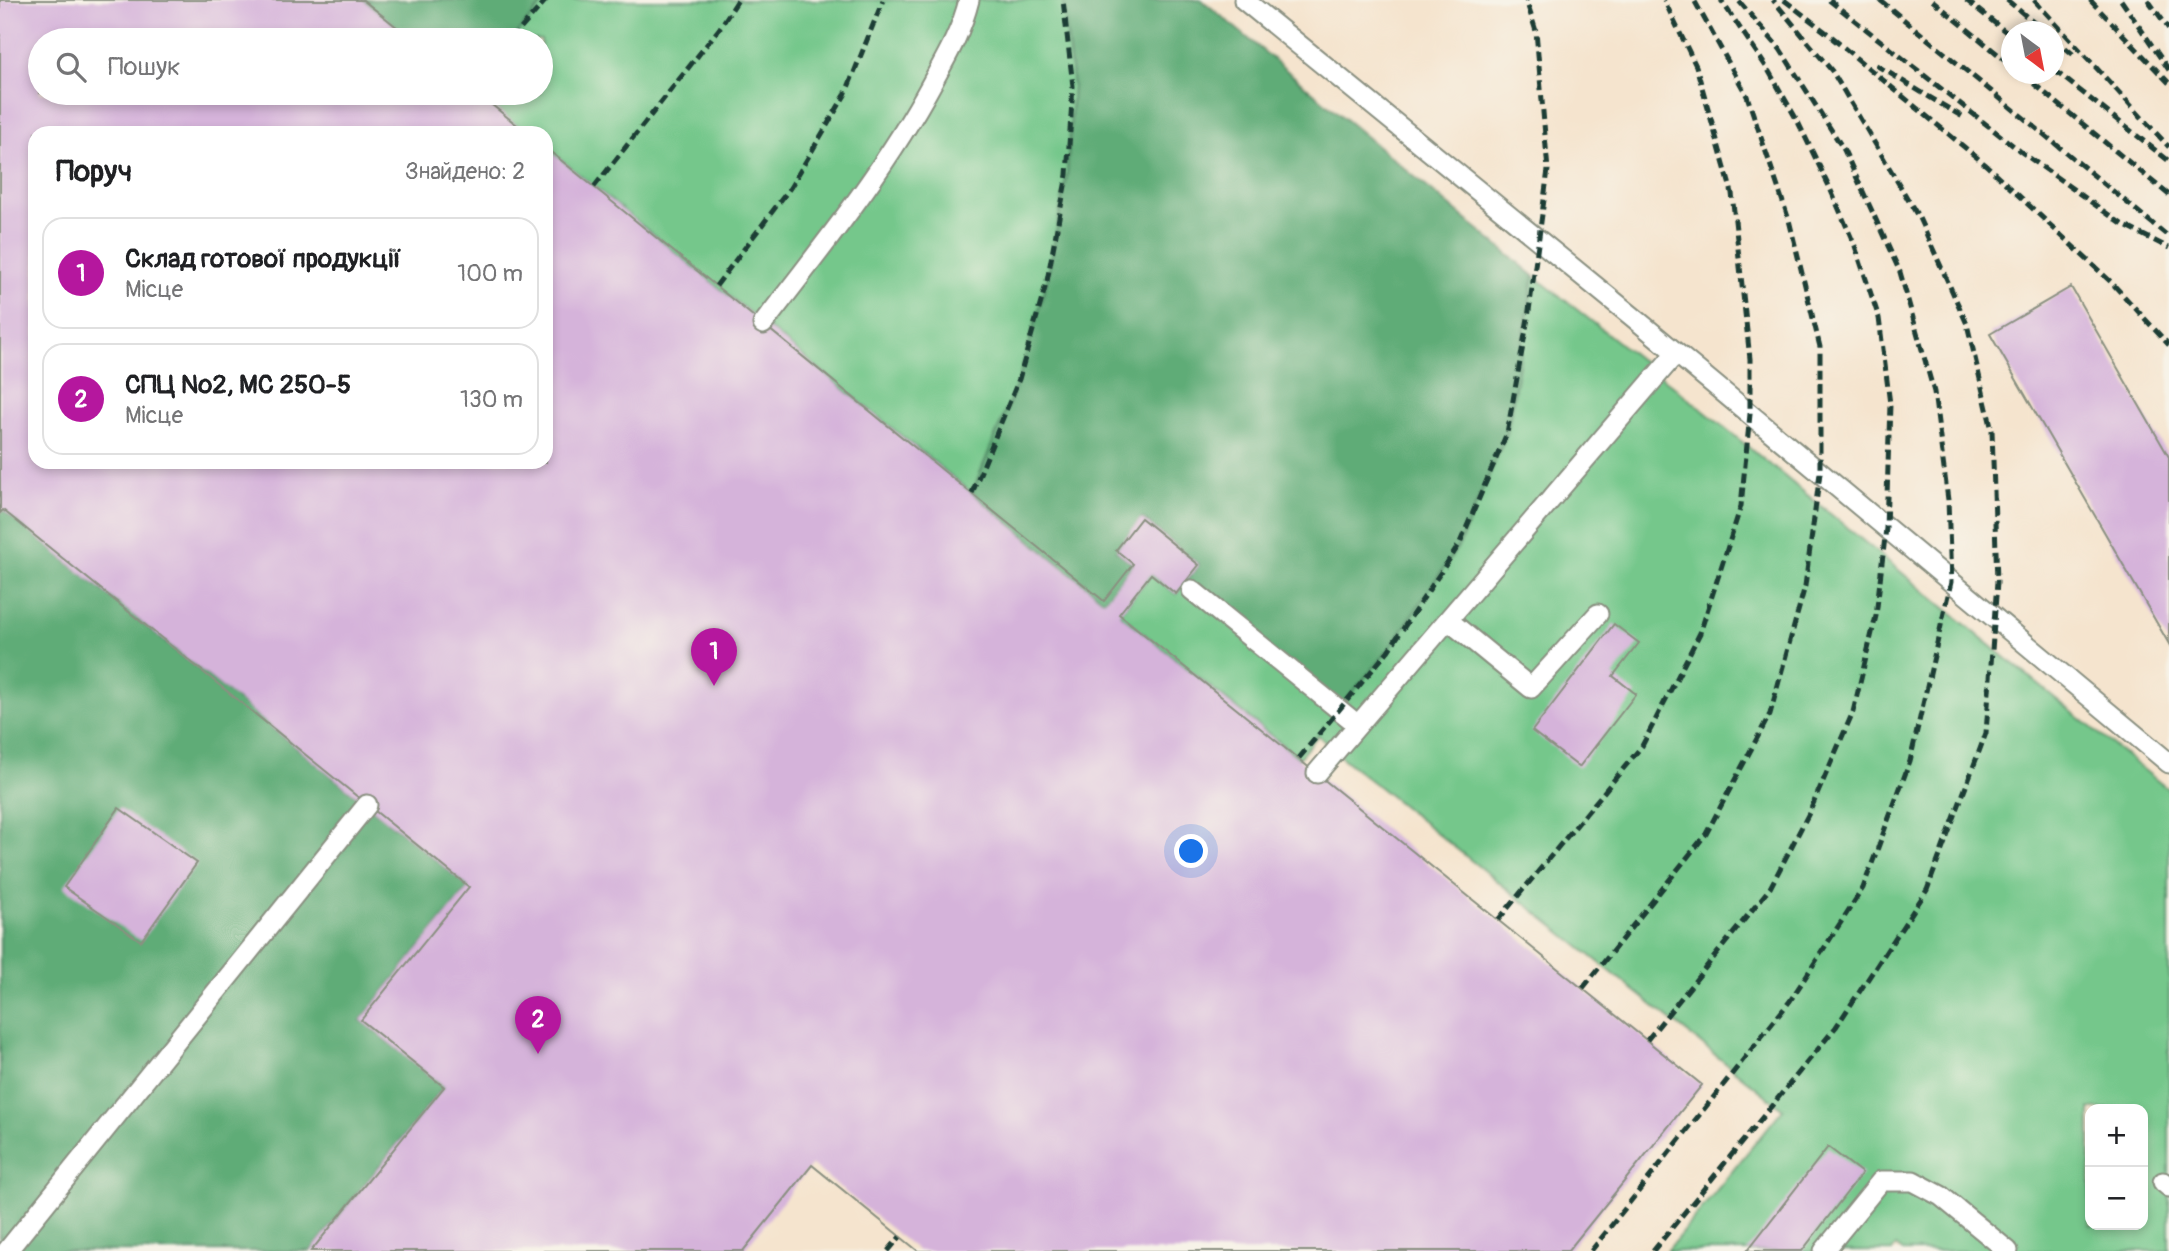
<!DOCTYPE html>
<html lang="uk">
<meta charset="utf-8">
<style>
body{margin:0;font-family:Pangolin,sans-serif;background:#f2f2f2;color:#202124}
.controls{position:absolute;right:21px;bottom:21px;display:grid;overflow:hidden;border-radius:14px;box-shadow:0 4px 10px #0003}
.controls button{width:63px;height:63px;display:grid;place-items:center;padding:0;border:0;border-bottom:2px solid #e0e0e0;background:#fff;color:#202124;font:35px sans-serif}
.compass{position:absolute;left:2001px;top:21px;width:63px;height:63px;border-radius:50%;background:#fff;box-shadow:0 4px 10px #0003;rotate:148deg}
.you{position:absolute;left:1192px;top:852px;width:24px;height:24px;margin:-18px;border:5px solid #fff;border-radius:50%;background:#1a73e8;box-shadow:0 0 0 10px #1a73e833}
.badge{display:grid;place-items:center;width:46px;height:46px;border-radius:50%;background:#b5179e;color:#fff;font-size:23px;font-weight:700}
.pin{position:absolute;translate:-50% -58px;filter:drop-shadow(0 2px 4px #0008)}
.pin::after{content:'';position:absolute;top:37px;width:24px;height:21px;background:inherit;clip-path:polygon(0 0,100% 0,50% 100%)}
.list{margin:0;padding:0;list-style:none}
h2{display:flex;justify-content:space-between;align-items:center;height:91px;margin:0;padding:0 28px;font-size:30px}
h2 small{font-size:23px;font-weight:400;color:#757577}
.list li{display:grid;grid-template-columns:46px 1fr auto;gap:21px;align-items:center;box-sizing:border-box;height:112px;margin:0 14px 14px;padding:0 14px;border:2px solid #e0e0e0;border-radius:21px}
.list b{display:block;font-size:26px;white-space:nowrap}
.list p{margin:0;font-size:23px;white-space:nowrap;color:#757577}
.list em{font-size:23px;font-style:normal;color:#757577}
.icon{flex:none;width:38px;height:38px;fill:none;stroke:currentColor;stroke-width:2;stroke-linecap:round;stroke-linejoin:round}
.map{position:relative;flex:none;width:2169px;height:1251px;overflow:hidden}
.search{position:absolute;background:#fff;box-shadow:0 4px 10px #0003;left:28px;top:28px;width:525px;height:77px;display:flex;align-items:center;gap:18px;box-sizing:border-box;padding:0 24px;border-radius:38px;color:#757577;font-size:26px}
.panel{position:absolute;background:#fff;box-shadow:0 4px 10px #0003;left:28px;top:126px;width:525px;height:343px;border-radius:21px}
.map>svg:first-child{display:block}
.green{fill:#74c78b;stroke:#4a8260;stroke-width:2;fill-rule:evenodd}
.forest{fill:#5fac77;stroke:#3f7456;stroke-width:2}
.building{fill:#d5b3da}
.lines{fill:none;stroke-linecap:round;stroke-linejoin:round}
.lane-casing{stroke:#8a9081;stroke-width:23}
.lane{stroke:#fff;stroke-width:19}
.rail{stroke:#1f3d34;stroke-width:5;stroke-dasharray:10 5;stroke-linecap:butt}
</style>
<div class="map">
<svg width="2169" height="1251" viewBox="0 0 2169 1251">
<rect width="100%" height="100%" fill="#f7f3e8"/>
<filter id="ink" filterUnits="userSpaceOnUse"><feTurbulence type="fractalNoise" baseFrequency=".0143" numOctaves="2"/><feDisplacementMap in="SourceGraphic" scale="14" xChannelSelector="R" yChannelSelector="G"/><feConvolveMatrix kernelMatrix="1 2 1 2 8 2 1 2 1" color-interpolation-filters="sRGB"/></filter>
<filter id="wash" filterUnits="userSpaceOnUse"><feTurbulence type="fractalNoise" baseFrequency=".00686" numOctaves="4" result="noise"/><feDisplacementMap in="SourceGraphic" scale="28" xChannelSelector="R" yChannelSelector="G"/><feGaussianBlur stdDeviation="1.57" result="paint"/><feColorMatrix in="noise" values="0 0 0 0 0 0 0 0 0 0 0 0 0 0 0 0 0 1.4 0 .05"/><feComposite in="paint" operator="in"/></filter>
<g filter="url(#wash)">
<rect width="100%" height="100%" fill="#f5e4ce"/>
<!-- green -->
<path class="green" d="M546,0H1063L1073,86L1067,175L1047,281L1019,379L972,493L546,148V133H527L477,93H541V40H511Z
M1534,276C1749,443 1956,620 2169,790V1251H1903L1896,1246L1892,1251H1667L1783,1109L1335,752L1318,735L1299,758L1119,614L1151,574L1176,594L1186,581L1337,709L1388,651L1459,545L1507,433ZM2090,1109H2143V1225H2090Z"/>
<!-- forest -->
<path class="forest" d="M363,0H546L511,40H413Z
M1063,0H1202L1534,276L1507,433L1459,545L1388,651L1338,709L1186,581L1199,565L1142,518L1116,550L1133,564L1104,601L972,493L1019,379L1047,281L1067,175L1073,86Z
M3,510L469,887L361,1020L444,1087L311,1251H0V513Z"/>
<g id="blocks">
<!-- building -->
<path class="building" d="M0,0H363L413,40H40V93H477L527,133H35V462H546V148L1104,601L1133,564L1116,550L1141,518L1199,565L1176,594L1151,574L1119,614L1702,1085L1568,1251H918L812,1165L743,1251H311L444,1087L361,1020L469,887L3,510L0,513Z
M2071,287L2169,457V644L1990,334Z
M1614,624L1639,643L1613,676L1636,694L1579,767L1532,731Z
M119,808L197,863L141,941L64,887Z
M1828,1147L1862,1173L1802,1251H1747Z"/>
</g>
</g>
<g filter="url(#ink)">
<use href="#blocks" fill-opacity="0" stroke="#8a9081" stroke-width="2"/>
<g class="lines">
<defs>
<path id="lane" d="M1244,0L1633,317L2169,763
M763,324C823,246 885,170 932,83C948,54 961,32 969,0
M1192,590L1358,725
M1448,620L1531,688L1598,614
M1317,773L1676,353
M2163,1182L2169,1187
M7,1251L367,805
M1824,1251L1881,1181H1913L1941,1196L2008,1251"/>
</defs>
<!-- lane casing -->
<use href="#lane" class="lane-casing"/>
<!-- lane -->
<use href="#lane" class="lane"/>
<!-- rail -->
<path class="rail" d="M1784,0L1840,43
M1829,0L2020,151L2123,225L2169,248
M1880,0L2169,237
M1932,0L2011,65
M1966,0L2011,36
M2007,0L2045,32
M2034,0L2169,147
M2090,0L2169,83
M2121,0L2169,70
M2148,0L2169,29
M1832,38L1986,165L2111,282L2169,345
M2054,38L2075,56
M511,40L546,0
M1876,65L1966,119
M2054,70L2169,161
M2022,74L2169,195
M594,187L719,29L738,0
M716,286L790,188L845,95L883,0
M972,493L1019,379L1047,281L1067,175L1073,86L1063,0
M1299,758L1388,651L1459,545L1507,433L1528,318L1548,170L1536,31L1526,0
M1498,920L1642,746L1700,633L1741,506L1750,414V359L1732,193L1696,66L1664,0
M1583,988L1706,834L1770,714L1805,586L1820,473V347L1789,220L1747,96L1694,0
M1647,1040L1770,888L1810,811L1853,712L1876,616L1886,528L1890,404L1879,318L1855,246L1829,186L1797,120L1767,68L1721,0
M888,1251L900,1237
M1591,1251L1790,1001L1863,888L1910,761L1951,582L1948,500L1934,392L1900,272L1844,150L1780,49L1738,0
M1653,1251L1836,1027L1927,890L1986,733L1997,582L1992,430L1967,324L1919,218L1832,71L1773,0"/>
</g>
</g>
</svg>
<div class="controls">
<button>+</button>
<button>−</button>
</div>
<svg class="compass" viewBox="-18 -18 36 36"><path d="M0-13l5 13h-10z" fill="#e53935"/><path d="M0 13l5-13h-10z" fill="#757577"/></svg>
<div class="you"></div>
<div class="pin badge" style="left:714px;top:686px">1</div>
<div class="pin badge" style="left:538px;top:1054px">2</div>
<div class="search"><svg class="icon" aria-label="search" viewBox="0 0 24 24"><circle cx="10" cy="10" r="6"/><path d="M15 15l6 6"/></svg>Пошук</div>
<section class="panel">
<h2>Поруч<small>Знайдено: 2</small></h2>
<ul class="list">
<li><span class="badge">1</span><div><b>Склад готової продукції</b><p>Місце</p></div><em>100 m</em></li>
<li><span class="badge">2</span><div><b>СПЦ №2, МС 250-5</b><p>Місце</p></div><em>130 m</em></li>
</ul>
</section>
</div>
